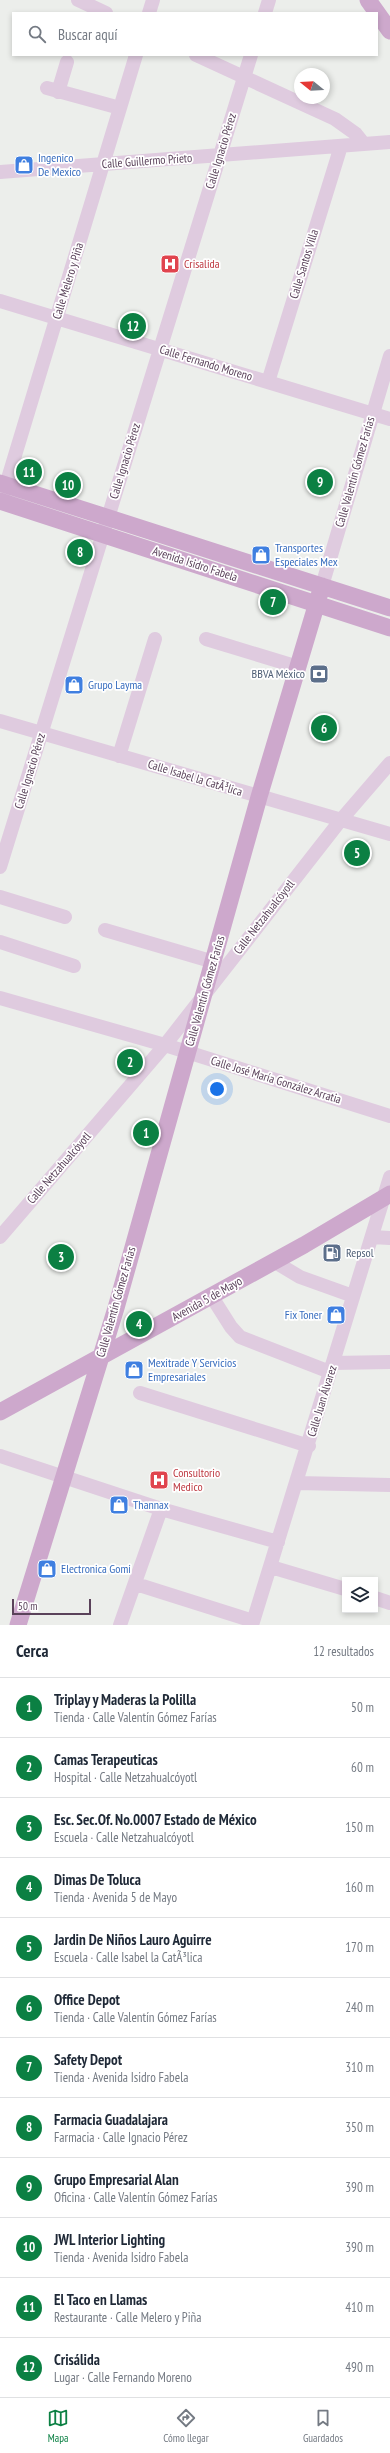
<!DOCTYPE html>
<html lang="es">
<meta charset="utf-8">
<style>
body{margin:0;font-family:"PT Sans Narrow",sans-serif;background:#f2f2f3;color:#1f2937}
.controls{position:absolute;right:12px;bottom:12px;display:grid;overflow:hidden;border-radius:0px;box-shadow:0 2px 6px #0003}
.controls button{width:36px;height:36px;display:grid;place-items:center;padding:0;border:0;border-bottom:1px solid #e0e1e3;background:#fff;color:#1f2937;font:20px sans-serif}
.compass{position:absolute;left:294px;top:68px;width:36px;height:36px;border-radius:50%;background:#fff;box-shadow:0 2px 6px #0003;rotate:288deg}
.scale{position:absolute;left:12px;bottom:10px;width:79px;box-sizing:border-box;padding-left:4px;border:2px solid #5a425a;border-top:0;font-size:11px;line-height:14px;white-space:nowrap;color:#5a425a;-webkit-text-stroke:3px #fff;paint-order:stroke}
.you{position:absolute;left:217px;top:1089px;width:14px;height:14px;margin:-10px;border:3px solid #fff;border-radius:50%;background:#1a73e8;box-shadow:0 0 0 6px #1a73e833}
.badge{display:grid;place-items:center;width:26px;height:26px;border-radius:50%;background:#0b8043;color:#fff;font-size:13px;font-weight:700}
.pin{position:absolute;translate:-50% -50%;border:2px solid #fff;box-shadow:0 1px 4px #0006}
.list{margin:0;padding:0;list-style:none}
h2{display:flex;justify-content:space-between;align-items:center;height:52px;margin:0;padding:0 16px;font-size:17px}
h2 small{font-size:13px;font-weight:400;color:#747a83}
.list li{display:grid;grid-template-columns:26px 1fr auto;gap:12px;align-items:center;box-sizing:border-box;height:60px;padding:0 16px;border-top:1px solid #e0e1e3}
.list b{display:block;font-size:15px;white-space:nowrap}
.list p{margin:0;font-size:13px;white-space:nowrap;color:#747a83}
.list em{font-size:13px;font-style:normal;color:#747a83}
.icon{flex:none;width:22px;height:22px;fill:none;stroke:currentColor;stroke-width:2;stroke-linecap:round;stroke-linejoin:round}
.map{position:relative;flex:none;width:390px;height:1625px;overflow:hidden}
.search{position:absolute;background:#fff;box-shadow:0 2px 6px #0003;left:12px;right:12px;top:12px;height:44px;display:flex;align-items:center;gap:10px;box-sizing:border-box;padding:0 14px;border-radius:0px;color:#747a83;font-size:15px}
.sheet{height:772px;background:#fff}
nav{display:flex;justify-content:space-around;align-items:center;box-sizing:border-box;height:56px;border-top:1px solid #e0e1e3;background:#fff;font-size:11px;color:#747a83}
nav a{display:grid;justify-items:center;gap:2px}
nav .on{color:#0b8043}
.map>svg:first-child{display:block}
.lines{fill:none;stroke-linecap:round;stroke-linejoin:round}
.minor{stroke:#dfcbdf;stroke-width:14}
.major{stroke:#cda8cc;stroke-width:17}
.labels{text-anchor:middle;stroke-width:3.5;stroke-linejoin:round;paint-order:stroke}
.street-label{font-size:12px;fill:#5a425a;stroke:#fff}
.shop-label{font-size:12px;fill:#366cbe;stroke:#fff;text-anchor:start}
.health-label{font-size:12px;fill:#be3a42;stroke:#fff;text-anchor:start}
.service-label{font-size:12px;fill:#4e5e75;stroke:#fff;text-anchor:end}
</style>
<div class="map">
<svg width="390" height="1625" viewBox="0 0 390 1625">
<rect width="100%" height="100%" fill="#eceeeb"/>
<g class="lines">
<!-- minor -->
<path class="minor" d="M78,0L106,13
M149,13L153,0
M265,13L269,0
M196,55L335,119L356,134L364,144
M47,88L120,108
M58,92L67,62
M0,172L390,142
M0,301L390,419
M268,382L341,146
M3,495L136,55
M322,586L390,356
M206,639L298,667
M0,721L390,834
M119,756L155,639
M0,867L251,55
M0,897L65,917
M105,930L214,962
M0,942L74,966
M0,998L165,1045L390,1116
M0,1237L165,1045L340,821L390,763
M372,1237L390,1238
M275,1262L300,1277L353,1296
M212,1297L231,1327L240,1337L330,1372
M333,1363L390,1362
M140,1393L309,1446
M0,1456L161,1509L278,1542
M297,1483L390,1485
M271,1567L345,1589
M136,1584L253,1621
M375,1598L390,1603
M120,1625L161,1509
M252,1625L390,1177"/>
<!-- major -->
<path class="major" d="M368,0L390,31
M0,483L390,608
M0,501L390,628
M0,1412L304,1245L390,1194
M18,1625L116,1308L259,797L322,586"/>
</g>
<!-- icons -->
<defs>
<symbol id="shop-square" viewBox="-11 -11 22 22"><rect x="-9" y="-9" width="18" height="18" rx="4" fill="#3f7fe0" stroke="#fff"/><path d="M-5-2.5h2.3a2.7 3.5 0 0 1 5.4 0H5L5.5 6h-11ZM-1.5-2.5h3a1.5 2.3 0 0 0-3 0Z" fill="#fff"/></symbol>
<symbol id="hospital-square" viewBox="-11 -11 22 22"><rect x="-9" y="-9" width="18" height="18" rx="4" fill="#e0444e" stroke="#fff"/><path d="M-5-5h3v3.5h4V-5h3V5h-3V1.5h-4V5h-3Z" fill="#fff"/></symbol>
<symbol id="bank-square" viewBox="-11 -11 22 22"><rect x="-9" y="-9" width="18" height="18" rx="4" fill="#5c6f8a" stroke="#fff"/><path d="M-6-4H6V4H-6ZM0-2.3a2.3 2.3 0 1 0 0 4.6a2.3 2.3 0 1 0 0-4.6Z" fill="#fff"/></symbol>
<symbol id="fuel-square" viewBox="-11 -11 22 22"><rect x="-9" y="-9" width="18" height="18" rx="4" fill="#5c6f8a" stroke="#fff"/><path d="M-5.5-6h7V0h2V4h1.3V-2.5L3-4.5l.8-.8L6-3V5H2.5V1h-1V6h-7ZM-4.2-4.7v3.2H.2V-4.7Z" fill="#fff"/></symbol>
</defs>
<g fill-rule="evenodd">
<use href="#shop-square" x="13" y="154" width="22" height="22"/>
<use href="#hospital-square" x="159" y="253" width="22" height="22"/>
<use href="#shop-square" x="250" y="544" width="22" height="22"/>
<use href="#bank-square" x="308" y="663" width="22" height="22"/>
<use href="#shop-square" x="63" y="674" width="22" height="22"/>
<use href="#fuel-square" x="321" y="1242" width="22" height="22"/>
<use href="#shop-square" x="325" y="1304" width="22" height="22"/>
<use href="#shop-square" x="123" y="1359" width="22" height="22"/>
<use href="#hospital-square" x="148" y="1469" width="22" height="22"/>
<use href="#shop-square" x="108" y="1494" width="22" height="22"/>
<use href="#shop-square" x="36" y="1558" width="22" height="22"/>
</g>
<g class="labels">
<!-- street labels -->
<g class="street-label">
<text transform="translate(221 151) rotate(-73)" y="4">Calle Ignacio Pérez</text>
<text transform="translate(147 161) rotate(-4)" y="4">Calle Guillermo Prieto</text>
<text transform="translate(304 264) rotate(-73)" y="4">Calle Santos Villa</text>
<text transform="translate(68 281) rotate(-73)" y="4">Calle Melero y Piña</text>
<text transform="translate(206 363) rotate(17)" y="4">Calle Fernando Moreno</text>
<text transform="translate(125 461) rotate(-73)" y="4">Calle Ignacio Pérez</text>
<text transform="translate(355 472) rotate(-74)" y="4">Calle Valentín Gómez Farías</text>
<text transform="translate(195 564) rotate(18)" y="4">Avenida Isidro Fabela</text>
<text transform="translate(30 771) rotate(-73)" y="4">Calle Ignacio Pérez</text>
<text transform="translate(195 778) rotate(17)" y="4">Calle Isabel la CatÃ³lica</text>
<text transform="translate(264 917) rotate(-52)" y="4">Calle Netzahualcóyotl</text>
<text transform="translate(205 991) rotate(-74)" y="4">Calle Valentín Gómez Farías</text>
<text transform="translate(276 1080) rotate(17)" y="4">Calle José María González Arratia</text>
<text transform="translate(59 1168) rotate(-49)" y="4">Calle Netzahualcóyotl</text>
<text transform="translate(207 1299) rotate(-29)" y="4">Avenida 5 de Mayo</text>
<text transform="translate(116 1302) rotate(-74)" y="4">Calle Valentín Gómez Farías</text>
<text transform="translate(322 1401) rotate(-73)" y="4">Calle Juan Álvarez</text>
</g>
<!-- shop labels -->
<g class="shop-label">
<text x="38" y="162">Ingenico<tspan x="38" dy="14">De Mexico</tspan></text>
<text x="275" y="552">Transportes<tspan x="275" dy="14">Especiales Mex</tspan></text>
<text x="88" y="689">Grupo Layma</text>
<text x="322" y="1319" text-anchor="end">Fix Toner</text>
<text x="148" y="1367">Mexitrade Y Servicios<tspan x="148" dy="14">Empresariales</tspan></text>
<text x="133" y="1509">Thannax</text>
<text x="61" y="1573">Electronica Gomi</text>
</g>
<!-- health labels -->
<g class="health-label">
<text x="184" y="268">Crisalida</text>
<text x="173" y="1477">Consultorio<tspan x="173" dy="14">Medico</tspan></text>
</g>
<!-- service labels -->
<g class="service-label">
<text x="305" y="678">BBVA México</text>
<text x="346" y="1257" text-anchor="start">Repsol</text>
</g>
</g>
</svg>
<div class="controls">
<button><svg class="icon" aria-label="layers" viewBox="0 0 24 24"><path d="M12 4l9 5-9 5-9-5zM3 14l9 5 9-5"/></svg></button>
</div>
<svg class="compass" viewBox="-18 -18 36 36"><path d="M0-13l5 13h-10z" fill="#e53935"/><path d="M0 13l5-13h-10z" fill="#747a83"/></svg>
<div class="scale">50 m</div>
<div class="you"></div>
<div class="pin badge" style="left:146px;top:1133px">1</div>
<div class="pin badge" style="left:130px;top:1062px">2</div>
<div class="pin badge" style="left:61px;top:1257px">3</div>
<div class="pin badge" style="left:139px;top:1324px">4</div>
<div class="pin badge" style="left:357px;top:853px">5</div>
<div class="pin badge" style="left:324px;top:728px">6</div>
<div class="pin badge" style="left:273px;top:602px">7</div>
<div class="pin badge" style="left:80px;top:552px">8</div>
<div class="pin badge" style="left:320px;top:482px">9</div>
<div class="pin badge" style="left:68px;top:485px">10</div>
<div class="pin badge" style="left:29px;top:472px">11</div>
<div class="pin badge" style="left:133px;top:326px">12</div>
<div class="search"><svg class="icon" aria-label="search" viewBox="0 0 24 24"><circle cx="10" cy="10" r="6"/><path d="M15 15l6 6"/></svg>Buscar aquí</div>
</div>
<section class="sheet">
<h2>Cerca<small>12 resultados</small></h2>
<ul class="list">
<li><span class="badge">1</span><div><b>Triplay y Maderas la Polilla</b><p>Tienda · Calle Valentín Gómez Farías</p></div><em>50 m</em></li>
<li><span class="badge">2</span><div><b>Camas Terapeuticas</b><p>Hospital · Calle Netzahualcóyotl</p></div><em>60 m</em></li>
<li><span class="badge">3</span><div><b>Esc. Sec.Of. No.0007 Estado de México</b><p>Escuela · Calle Netzahualcóyotl</p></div><em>150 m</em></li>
<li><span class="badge">4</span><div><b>Dimas De Toluca</b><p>Tienda · Avenida 5 de Mayo</p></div><em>160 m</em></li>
<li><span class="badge">5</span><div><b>Jardin De Niños Lauro Aguirre</b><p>Escuela · Calle Isabel la CatÃ³lica</p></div><em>170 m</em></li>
<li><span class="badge">6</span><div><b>Office Depot</b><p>Tienda · Calle Valentín Gómez Farías</p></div><em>240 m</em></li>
<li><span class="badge">7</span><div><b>Safety Depot</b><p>Tienda · Avenida Isidro Fabela</p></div><em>310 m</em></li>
<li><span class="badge">8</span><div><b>Farmacia Guadalajara</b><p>Farmacia · Calle Ignacio Pérez</p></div><em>350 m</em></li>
<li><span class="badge">9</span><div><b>Grupo Empresarial Alan</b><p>Oficina · Calle Valentín Gómez Farías</p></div><em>390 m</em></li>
<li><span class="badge">10</span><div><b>JWL Interior Lighting</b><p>Tienda · Avenida Isidro Fabela</p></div><em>390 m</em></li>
<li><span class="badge">11</span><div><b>El Taco en Llamas</b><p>Restaurante · Calle Melero y Piña</p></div><em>410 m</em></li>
<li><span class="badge">12</span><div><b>Crisálida</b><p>Lugar · Calle Fernando Moreno</p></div><em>490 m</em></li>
</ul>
</section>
<nav>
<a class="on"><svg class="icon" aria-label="map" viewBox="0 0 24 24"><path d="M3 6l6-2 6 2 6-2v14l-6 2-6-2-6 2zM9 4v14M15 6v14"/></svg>Mapa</a>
<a><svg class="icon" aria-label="directions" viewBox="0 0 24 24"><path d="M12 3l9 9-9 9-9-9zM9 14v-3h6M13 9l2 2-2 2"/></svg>Cómo llegar</a>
<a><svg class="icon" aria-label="saved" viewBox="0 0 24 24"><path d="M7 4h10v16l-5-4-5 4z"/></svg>Guardados</a>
</nav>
